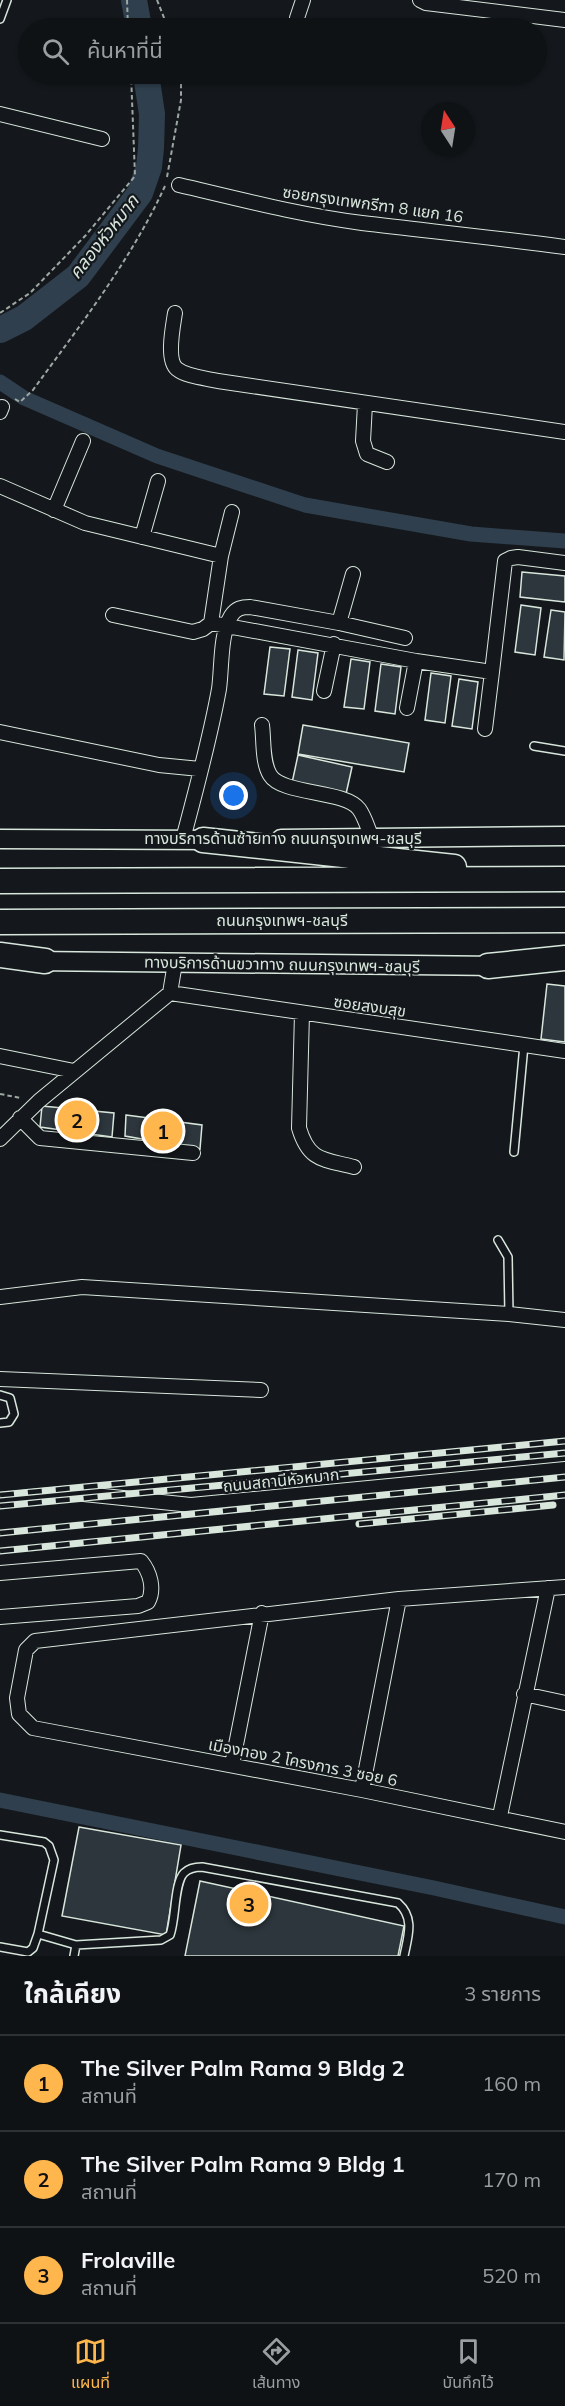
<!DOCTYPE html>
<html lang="th">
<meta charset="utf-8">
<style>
body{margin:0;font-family:Mulish,"Noto Sans Thai",sans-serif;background:#1d2022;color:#f1f3f6}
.compass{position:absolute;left:421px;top:102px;width:54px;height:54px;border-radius:50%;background:#0f1215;box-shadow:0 2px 4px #0004;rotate:348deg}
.you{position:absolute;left:234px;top:796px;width:21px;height:21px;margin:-15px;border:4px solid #fff;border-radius:50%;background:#1a73e8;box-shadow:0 0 0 9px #1a73e833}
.badge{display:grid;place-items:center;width:39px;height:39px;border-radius:50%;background:#ffb74d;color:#111;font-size:20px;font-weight:700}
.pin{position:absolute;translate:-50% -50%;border:3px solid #fff;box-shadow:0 2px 6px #0006}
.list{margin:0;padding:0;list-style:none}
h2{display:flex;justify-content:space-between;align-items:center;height:78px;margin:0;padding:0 24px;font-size:26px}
h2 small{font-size:20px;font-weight:400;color:#9b9ea0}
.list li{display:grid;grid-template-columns:39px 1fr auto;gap:18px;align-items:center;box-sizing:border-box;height:96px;padding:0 24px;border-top:2px solid #2f3234}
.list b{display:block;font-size:22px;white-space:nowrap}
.list p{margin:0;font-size:20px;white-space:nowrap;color:#9b9ea0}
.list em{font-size:20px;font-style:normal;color:#9b9ea0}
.icon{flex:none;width:33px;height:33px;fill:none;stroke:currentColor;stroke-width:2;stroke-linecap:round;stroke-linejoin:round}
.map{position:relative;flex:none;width:565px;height:1956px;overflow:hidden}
.search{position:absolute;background:#0f1215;box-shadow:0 2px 4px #0004;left:18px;right:18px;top:18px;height:66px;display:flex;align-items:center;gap:15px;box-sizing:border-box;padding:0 21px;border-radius:33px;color:#9b9ea0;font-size:22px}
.sheet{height:366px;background:#0f1215}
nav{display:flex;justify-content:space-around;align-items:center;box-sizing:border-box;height:84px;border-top:2px solid #2f3234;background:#0f1215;font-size:16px;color:#9b9ea0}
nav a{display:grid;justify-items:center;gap:3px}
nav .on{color:#ffb74d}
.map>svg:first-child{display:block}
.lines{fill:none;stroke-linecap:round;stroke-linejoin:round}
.canal{stroke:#2f3f4d;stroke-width:15}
.river{stroke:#2f3f4d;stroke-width:26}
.building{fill:#2c363c;stroke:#d8e6dc;stroke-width:1.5}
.service-casing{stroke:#d8e6dc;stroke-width:10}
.minor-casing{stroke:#d8e6dc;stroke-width:16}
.secondary-casing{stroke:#d8e6dc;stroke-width:21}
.motorway-casing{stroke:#d8e6dc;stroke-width:27}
.path{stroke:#9da8a2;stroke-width:2;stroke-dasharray:4.5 3;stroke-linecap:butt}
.service{stroke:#14181c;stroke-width:7}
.minor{stroke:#14181c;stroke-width:14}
.secondary{stroke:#14181c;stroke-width:18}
.motorway{stroke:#14181c;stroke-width:24}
.rail-casing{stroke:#d8e6dc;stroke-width:7}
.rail{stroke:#14181c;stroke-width:4.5;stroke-dasharray:14;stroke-linecap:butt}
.labels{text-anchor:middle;stroke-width:4.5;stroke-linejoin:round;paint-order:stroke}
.street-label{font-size:16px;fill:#d8e6dc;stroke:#14181c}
.water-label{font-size:18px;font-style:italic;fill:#d8e6dc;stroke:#14181c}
</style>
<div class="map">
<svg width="565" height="1956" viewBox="0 0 565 1956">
<rect width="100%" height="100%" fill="#14181c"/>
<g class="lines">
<!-- canal -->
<path class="canal" d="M0,382L24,398L157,456L305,505L471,534L565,541
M0,1800L434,1888L565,1917"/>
<!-- river -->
<path class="river" d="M134,0L139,28
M0,330L24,318L78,276L140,193L149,167L151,148L152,114L146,74"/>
</g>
<!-- building -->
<path class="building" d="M522,572L565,576V602L520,597Z
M521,605L541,608L535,655L515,652Z
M551,610L565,612L564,660L544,657Z
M270,647L290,649L284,696L264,694Z
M298,650L318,653L312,700L292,697Z
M351,659L370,662L364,709L344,707Z
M381,664L401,667L395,714L375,711Z
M431,673L451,676L445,723L425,720Z
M459,679L478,682L472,729L452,726Z
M303,725L409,743L404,772L298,754Z
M298,755L352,767L346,794L292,783Z
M547,984L565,986V1042L541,1039Z
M42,1106L114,1113L112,1137L40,1127Z
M126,1115L202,1125L200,1149L125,1136Z
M79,1827L181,1845L166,1935L62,1916Z
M200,1881L404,1926L398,1956H185Z"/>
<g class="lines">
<defs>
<path id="service" d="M0,19L7,0
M534,746L565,751
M514,1152L524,1045
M498,1240L508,1257L509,1314
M0,1395L10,1398L14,1414L9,1422L0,1423
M0,1835L44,1842L49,1846L54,1860L38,1934L76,1945L74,1956
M76,1945L161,1940L170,1935C176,1919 174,1883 184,1873C189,1868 195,1867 202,1867L398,1903C415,1918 408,1936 404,1956
M0,1947L28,1952L33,1948L38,1934"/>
<path id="minor" d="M420,0L426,3L565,20
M297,18L303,0
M0,114L102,139
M179,185C239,199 300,215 362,223C429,231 497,238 565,247
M175,313C173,326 166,360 177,369C187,377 206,378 218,381L565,432
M365,404L363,441L367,454L387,462
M0,412L2,407
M0,486L85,523L221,556
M54,510L83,441
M142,537L158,481
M113,615L193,632L203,629L211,623L221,556L232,512
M211,623L416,661L492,672L505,561L511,558L518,557L565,563
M339,623L353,574
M324,691L334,644
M407,708L416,661
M262,725C264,740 262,762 270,775C282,795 345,790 359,809C365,817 368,829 372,838
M485,729L492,672
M0,732L159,765L200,769
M183,839C196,790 210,739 219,689C222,668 220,634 231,616C236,608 242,607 250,607L339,623L405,638
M170,993L565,1051
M302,1013L299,1128C309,1162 324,1159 354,1167
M0,1056L74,1071
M20,1118L40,1138L193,1153
M0,1139L39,1101L170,993L175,963
M0,1297L82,1287L509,1314L565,1320
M0,1379L261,1390
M0,1500L74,1493L191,1505L565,1469
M0,1573L141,1561C150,1572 155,1589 148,1602L138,1606L0,1617
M565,1587L399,1599L35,1641L26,1650L17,1698L19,1714L33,1728L362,1790L565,1832
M524,1694L565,1703
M232,1765L262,1613
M362,1790L399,1599
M500,1816L548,1588"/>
<path id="secondary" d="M0,839L214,840
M281,839L565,836
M33,961L500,966"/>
<path id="motorway" d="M203,840L454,867
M0,881L565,879
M0,922L565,920
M0,955L45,961
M488,966L565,958"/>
</defs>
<!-- service casing -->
<use href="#service" class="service-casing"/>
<!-- minor casing -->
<use href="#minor" class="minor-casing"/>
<!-- secondary casing -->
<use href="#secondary" class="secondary-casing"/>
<!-- motorway casing -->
<use href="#motorway" class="motorway-casing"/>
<!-- path -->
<path class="path" d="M127,0L128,28
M157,0L168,28
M435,28L436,19
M415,74H424
M167,177L181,100V74
M0,313L30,293L86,235L135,176L131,74
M15,399L20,402L33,390C81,324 131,260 165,186
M0,1094L21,1098"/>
<!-- service -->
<use href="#service" class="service"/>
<!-- minor -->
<use href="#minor" class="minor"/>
<!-- secondary -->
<use href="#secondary" class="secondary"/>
<!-- motorway -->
<use href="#motorway" class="motorway"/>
<defs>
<path id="rail" d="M0,1495L565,1441
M0,1506L565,1453
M359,1524L553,1505
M0,1533L565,1477
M0,1551L565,1495"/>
</defs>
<!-- rail casing -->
<use href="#rail" class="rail-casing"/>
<!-- rail -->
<use href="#rail" class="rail"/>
</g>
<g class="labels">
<!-- street labels -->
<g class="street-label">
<text transform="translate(373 204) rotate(8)" y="6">ซอยกรุงเทพกรีฑา 8 แยก 16</text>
<text x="283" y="844">ทางบริการด้านซ้ายทาง ถนนกรุงเทพฯ-ชลบุรี</text>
<text x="282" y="926">ถนนกรุงเทพฯ-ชลบุรี</text>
<text transform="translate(282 964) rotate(1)" y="6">ทางบริการด้านขวาทาง ถนนกรุงเทพฯ-ชลบุรี</text>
<text transform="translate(370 1006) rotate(8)" y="6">ซอยสงบสุข</text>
<text transform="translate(281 1480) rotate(-6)" y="6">ถนนสถานีหัวหมาก</text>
<text transform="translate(303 1762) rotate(11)" y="6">เมืองทอง 2 โครงการ 3 ซอย 6</text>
</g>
<!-- water labels -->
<g class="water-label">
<text transform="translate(104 237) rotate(-52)" y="6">คลองหัวหมาก</text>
</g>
</g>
</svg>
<svg class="compass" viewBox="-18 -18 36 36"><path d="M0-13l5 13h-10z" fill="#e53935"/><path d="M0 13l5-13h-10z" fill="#9b9ea0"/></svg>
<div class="you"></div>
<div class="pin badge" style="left:163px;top:1131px">1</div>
<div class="pin badge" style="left:77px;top:1120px">2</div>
<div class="pin badge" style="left:249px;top:1904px">3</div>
<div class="search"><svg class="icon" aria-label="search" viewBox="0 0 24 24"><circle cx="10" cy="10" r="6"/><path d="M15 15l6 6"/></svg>ค้นหาที่นี่</div>
</div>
<section class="sheet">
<h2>ใกล้เคียง<small>3 รายการ</small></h2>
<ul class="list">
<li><span class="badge">1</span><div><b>The Silver Palm Rama 9 Bldg 2</b><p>สถานที่</p></div><em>160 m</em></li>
<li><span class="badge">2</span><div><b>The Silver Palm Rama 9 Bldg 1</b><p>สถานที่</p></div><em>170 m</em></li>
<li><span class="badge">3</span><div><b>Frolaville</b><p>สถานที่</p></div><em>520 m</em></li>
</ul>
</section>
<nav>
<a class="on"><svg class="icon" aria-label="map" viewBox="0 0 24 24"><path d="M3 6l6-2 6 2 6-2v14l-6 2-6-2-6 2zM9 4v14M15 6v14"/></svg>แผนที่</a>
<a><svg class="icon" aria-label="directions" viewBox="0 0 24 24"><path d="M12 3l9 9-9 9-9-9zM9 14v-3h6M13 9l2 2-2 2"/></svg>เส้นทาง</a>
<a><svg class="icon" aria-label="saved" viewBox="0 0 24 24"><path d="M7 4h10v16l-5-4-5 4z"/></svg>บันทึกไว้</a>
</nav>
